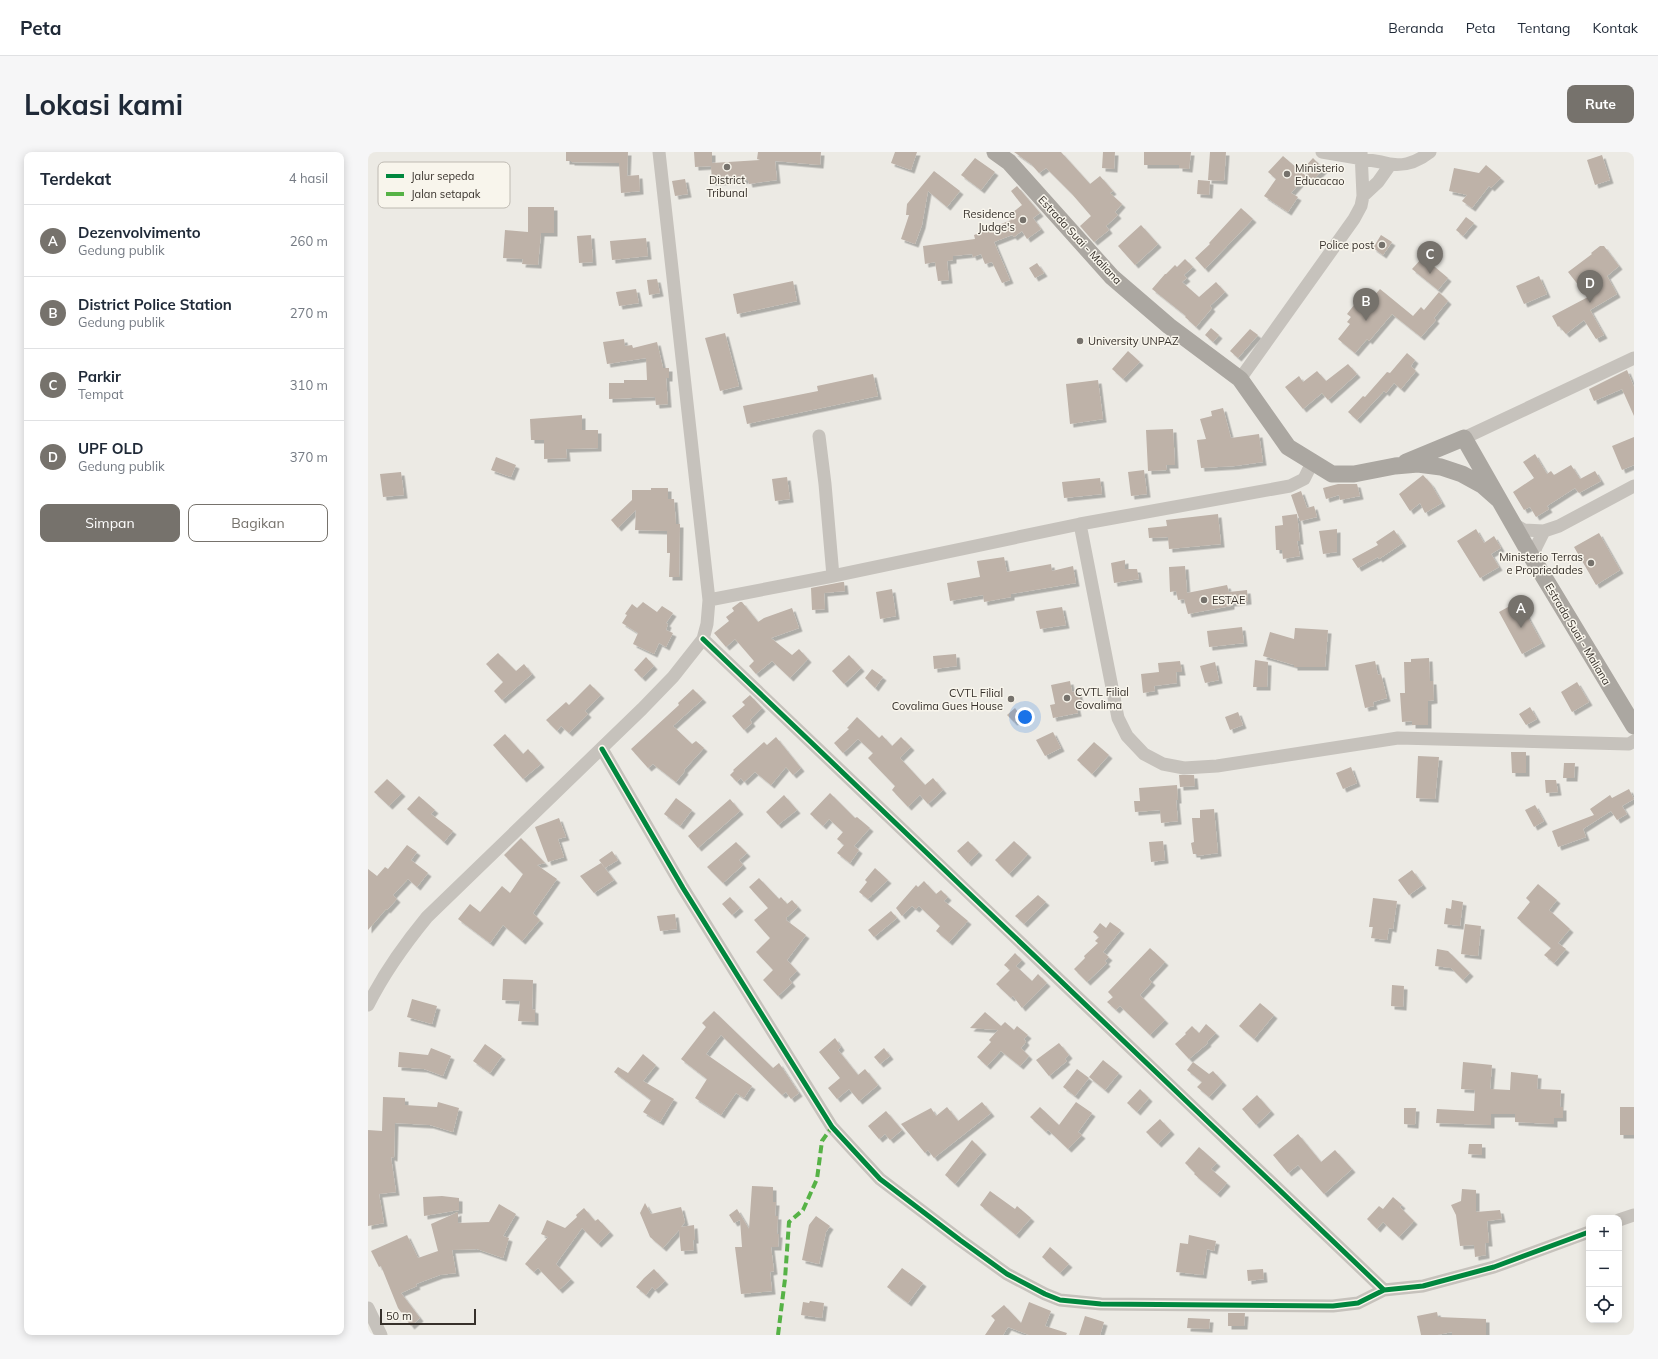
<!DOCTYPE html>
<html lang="id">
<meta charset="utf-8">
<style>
body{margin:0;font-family:Mulish,sans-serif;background:#f6f6f7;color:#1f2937}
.controls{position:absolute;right:12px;bottom:12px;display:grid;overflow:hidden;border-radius:8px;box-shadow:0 2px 10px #0003}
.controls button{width:36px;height:36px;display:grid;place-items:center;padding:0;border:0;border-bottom:1px solid #e0e1e3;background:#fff;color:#1f2937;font:20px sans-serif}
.scale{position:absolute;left:12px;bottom:10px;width:96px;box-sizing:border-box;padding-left:4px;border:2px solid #37312b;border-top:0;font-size:11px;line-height:14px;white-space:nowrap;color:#37312b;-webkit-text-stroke:3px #f8f5ec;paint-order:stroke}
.you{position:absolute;left:657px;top:565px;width:14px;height:14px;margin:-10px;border:3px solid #fff;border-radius:50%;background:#1a73e8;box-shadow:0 0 0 6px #1a73e833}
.badge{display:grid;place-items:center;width:26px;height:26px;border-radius:50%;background:#76726c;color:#fff;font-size:13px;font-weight:700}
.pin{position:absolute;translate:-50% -33px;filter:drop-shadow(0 1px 2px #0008)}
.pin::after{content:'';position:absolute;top:21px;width:14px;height:12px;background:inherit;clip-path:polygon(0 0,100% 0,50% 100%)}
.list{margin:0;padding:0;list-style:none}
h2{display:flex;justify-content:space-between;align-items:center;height:52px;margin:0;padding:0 16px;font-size:17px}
h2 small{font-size:13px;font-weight:400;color:#747a83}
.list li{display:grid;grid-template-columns:26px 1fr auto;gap:12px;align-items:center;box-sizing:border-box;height:72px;padding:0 16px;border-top:1px solid #e0e1e3}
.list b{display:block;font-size:15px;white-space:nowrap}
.list p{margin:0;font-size:13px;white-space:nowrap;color:#747a83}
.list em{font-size:13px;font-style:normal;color:#747a83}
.actions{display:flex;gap:8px;padding:12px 16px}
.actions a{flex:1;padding:9px 0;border:1px solid #76726c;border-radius:8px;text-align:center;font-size:14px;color:#76726c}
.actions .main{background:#76726c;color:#fff}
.icon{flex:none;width:22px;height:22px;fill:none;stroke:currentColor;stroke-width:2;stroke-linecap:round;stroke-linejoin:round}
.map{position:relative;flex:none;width:1266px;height:1183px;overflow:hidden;border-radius:8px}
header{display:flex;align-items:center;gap:24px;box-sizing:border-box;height:56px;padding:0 20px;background:#fff;border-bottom:1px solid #e0e1e3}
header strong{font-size:19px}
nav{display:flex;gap:22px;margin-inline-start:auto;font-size:14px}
.intro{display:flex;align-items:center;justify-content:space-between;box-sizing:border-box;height:96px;padding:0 24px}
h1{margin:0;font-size:28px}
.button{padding:10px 18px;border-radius:8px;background:#76726c;color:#fff;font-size:14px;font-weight:700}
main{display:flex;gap:24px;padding:0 24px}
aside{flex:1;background:#fff;border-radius:8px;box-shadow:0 2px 10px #0003}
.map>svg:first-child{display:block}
.building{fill:#beb2a8;filter:url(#shadow)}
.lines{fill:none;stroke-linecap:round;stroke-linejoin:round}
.minor{stroke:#c6c2bc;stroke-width:13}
.major{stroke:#aba7a1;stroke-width:17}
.quiet{stroke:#56b246;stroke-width:4;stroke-dasharray:8 4;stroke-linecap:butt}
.cycleway-casing{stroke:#f8f5ec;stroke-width:8}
.cycleway{stroke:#00873e;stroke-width:5}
.poi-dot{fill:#76726c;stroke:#f8f5ec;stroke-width:1.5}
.labels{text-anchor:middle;stroke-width:3;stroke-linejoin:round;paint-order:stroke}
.poi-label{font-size:11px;fill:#37312b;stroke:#f8f5ec;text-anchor:start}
.street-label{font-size:11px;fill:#37312b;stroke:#f8f5ec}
.key{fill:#f8f5ec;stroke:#bebab2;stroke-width:1}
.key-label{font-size:11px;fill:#37312b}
</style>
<header>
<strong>Peta</strong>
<nav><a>Beranda</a><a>Peta</a><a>Tentang</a><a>Kontak</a></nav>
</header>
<div class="intro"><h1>Lokasi kami</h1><a class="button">Rute</a></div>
<main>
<aside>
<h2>Terdekat<small>4 hasil</small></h2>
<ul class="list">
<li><span class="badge">A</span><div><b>Dezenvolvimento</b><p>Gedung publik</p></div><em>260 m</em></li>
<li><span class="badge">B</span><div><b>District Police Station</b><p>Gedung publik</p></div><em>270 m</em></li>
<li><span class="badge">C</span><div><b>Parkir</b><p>Tempat</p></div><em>310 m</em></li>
<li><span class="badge">D</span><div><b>UPF OLD</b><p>Gedung publik</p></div><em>370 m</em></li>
</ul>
<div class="actions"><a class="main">Simpan</a><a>Bagikan</a></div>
</aside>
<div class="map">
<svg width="1266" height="1183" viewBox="0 0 1266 1183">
<defs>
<filter id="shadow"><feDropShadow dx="3.5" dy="3.5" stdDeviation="0" flood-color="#0004"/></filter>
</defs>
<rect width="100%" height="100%" fill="#eceae4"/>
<!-- building -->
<path class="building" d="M198,0H260L259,24L271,23L272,39L253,41L251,11L203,10V9H198Z
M326,0H344V11L392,8L389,7L390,0H453L452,13L407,9L409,28L381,32L380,28L344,30L343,14L327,15Z
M527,0H549L543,18L523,11Z
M646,0H693L722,32L732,24L745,39L742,41L754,52L747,60L750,63L738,74L741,78L726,90L712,74L723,64L704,42L678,16L671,21L663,12Z
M735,0H747L746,17L734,16Z
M776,0H823L821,17L811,16V13H776Z
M842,0H858L856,29L840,28Z
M1234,3L1242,28L1227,33L1219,8Z
M915,4L938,24L923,41L930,45L920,60L896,44L908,27L900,20Z
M607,6L627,20L613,38L593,23Z
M945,6L956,17L945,28L934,18Z
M1118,13L1133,26L1123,36L1121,34L1104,56L1094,49L1099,43L1081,39L1086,16L1111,21Z
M566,19L592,39L579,55L560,39L554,73L547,92L533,87L541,63H538L539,52Z
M317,27L320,42L307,44L304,29Z
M830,28L842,29L841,43L829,42Z
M649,34L672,61L665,66L673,77L659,87L654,79L646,85L644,83L626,90L642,128L634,131L624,110L617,112L613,102L605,105L604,102L585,104V108L579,109L581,128L570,129L567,110L557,112L555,94L607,87L606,83L643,68L640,64L654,53L643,39Z
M160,55H186V81H173L170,113L154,112L155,107L135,106L137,78L160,80Z
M873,56L885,67L837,117L827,106L842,92L841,91Z
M1098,65L1106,71L1095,84L1088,78Z
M773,73L790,92L767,113L750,94Z
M223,83L225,110L211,111L209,84Z
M1013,83L1024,90L1015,103L1005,96Z
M278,86L280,104L244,108L242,89Z
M1232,94H1236L1251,114L1239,124L1249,142L1222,158L1236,183L1228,187L1216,168L1198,182L1191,174L1190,175L1184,164L1220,145L1200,120L1224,102L1223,101Z
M1055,105L1080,126L1070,138L1044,117Z
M817,107L825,115L816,123L819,126L814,130L831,145L848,130L857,140L842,154L844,156L828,175L817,165L818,164L784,137L797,122H798L807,113L809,115Z
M669,111L676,121L667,126L661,116Z
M1171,124L1179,142L1156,152L1148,134Z
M289,127L292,141L281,143L279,128Z
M425,129L429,149L369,162L365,142Z
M268,137L271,151L251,154L248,140Z
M1012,137L1045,164L1053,155L1056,158L1071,140L1080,149L1066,166L1068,168L1053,185L1024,162L1001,189L999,187L987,201L970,187L982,172L979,170L983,165L979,162L986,153L990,157L995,151L998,153Z
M843,176L851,183L845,190L837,183Z
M882,177L890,183L870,206L862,199Z
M357,181L371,234L352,239L337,186Z
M256,187L257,194L264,193L265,196L289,190L295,216H301V226H298L300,252L288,253L287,245L241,247V231H256V228H279L278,206L239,212L235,190Z
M760,199L772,210L755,227L744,217Z
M1039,201L1047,208L1043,214L1048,219L1033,237L1026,231L1018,241L1016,239L989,268L980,260L995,244L997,245L1019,220L1022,221Z
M980,212L989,222L960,248L954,241L935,257L917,235L931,224L935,230L949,219L958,229Z
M1259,218L1266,235V264L1254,237L1226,249L1221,237Z
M505,222L510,244L379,272L375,254L450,239L449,234Z
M730,228L735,267L702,272L698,232Z
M855,256L863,286L891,282L895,310L867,314L833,316L829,288L838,287L832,267L844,264L843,259Z
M214,263V278H230V296L198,297L199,306L176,307V288H163L162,267Z
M805,277L807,313H798L799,318L780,319L778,278Z
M1266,285V313L1254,318L1244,294Z
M1167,302L1179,322L1183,319L1186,323L1203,313L1212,327L1227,319L1233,329L1211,341L1207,336L1179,354L1181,357L1168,365L1162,355L1156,358L1145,340L1166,326L1155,310Z
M128,305L148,313L143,325L123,318Z
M776,318L779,342L763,344L760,320Z
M33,320L36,343L15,345L12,322Z
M1055,323L1063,332L1074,351L1057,361L1052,351L1042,359L1031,342Z
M419,325L422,347L407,349L404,327Z
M732,326L734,342L696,346L694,330Z
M970,332H989L992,344L972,348L971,343L958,347L955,336Z
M283,336H300V347H306L308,372H312L311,425H301L302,401H299V379L267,378L268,358L250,376L243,368L264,348V338H283Z
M933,339L939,356L946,354L949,365L932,369L923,343Z
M850,362L853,392L801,397L800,385L781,386L780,376L799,374L798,368Z
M929,362L932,389H929L932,404L915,407L914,398H908L907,374L915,373L914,364Z
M969,377V400L955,402L951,379Z
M1108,377L1116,391L1126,384L1133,396L1123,402L1131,415L1112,426L1089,389Z
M1026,378L1035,391L1011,407L1010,405L990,416L984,407L1010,393L1008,390Z
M1231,381L1252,418L1228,433L1206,395Z
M636,405L639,420L683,412L684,419L705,414L708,431L643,442V445L616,450L615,443L582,449L579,431L612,425L609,409Z
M757,408V417H769L771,427L746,431L743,411Z
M817,414L819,441L859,433L861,440L879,438L880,449L863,451V454L820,462L816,447L810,448L808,439L802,440L801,415Z
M474,430H476L477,439L456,441L457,457L444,458L443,436Z
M524,437L528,464L512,467L508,440Z
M1151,449L1174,491L1154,502L1131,460Z
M275,450L289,460L294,454L305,461L298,471L300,472L298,478L305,481L298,495L291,491L286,502L265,492L270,481L254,471L259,463L257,462L264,452L269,456Z
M372,450H374L390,470L396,466L424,456L431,476L403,486L424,503L431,497L440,507L422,526L404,509L388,522L381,514L386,509L367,487L358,495L346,481L361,469L358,465L366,459L364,456Z
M694,455L698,473L672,477L668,459Z
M874,475L876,491L841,495L839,479Z
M927,476L960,478L957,515H926V513L895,504L902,480L926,487Z
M130,501L148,519L156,512L164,522L134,548L126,539L135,530L118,512Z
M588,502L589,514L566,517L565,504Z
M481,503L493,516L476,532L464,519Z
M278,505L286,514L274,526L266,518Z
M1061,506L1062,529H1065L1066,548L1060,549V573H1044V569L1034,570L1032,541H1037L1036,510H1043V507Z
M887,508L900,510L899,535H885Z
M812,509L814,520H808L809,531L786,534L787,539L775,541L773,522L791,520L790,511Z
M1007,509L1010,523L1013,522L1019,546L1005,550L1006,554L997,556L987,513Z
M847,510L851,528L837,531L832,514Z
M504,517L515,525L507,536L497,526Z
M702,529L704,540L710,539L713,551L708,552L710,561L685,566L682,553L687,552L683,533Z
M1209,530L1221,550L1204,560L1193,540Z
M222,532L233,543L217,559L220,562L201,581L193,574L189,579L178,568L198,550L201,553Z
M325,537L335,547L305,574L324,592L328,589L336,596L316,618L317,619L308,630L285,612L280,616L263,597L311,553L310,551Z
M382,543L394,556L382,568L384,571L376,578L364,564L377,553L374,550Z
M1162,555L1169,567L1158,573L1151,562Z
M647,556L653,564L646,570L639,563Z
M870,560L875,573L862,578L857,565Z
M489,565L511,586L514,583L524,594L533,585L543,595L532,606L557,633L565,626L575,638L560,652L552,643L540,655L524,638L527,634L500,606L505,601L490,587L475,601L466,591L481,577L479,576Z
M685,580L693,596L677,604L668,588Z
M137,582L155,602L160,597L173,612L155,627L125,593Z
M408,585L433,616L425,623L418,615L403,633L387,620L376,630L373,626L369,630L362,623L366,619L365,618L396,590L399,593Z
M726,590L741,603L724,622L709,608Z
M1143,600H1158V621H1144Z
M1050,604L1071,605L1067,647L1048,646Z
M1196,611H1207L1206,626H1195Z
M983,615L989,631L975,637L968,621Z
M811,623H826L827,634L812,635Z
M19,627L34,641L21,654L6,640Z
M1177,628H1188L1190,640L1178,641Z
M809,633L810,648H808L810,669L793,671L792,658L767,660L766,649H772L771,636Z
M1261,637L1266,647L1254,654L1259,662L1249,668L1243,659L1215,677L1218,685L1190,695L1184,679L1226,663L1222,657L1242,643L1244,646Z
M462,641L487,666L489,665L502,676L486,694L491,698L482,711L469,701L476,693L469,687L475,680L461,667L455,674L442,662Z
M416,643L429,658L410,673L398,660Z
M51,644L67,658L63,662L85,679L76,690L39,657Z
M308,646L324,658L312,674L296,662Z
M362,647L372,659L330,696L320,684Z
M1167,653L1176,669L1166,675L1157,658Z
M846,657L850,701L829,704V702H825L823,691L826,690L824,666H832V658Z
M191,666L198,685L190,687L196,705L180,710L167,675Z
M153,686L177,711L169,713L189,727L165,761L172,768L154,789L135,773L122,791L90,767L102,752L112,760L134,734L142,741L155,722L136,703Z
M600,689L611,700L600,711L589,699Z
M646,689L660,702L641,722L627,708Z
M795,689L797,708L783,710L781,690Z
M368,690L379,701L371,708L375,713L355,731L339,715Z
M39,693L49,700L43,708L60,721L49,735L40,727L25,743L29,747L19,758L18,757L0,778V717L9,724L17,715L20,717Z
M244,699L250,708L237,716L231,708Z
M233,711L246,728L226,741L212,724Z
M507,716L520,728L500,747L491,740L499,730L497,728Z
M1044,718L1055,733L1041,743L1030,728Z
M391,726L411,747L413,745L419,752L424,748L430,755L418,766L419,767L418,768L438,783L419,808L429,819L421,827L424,831L410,844L395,828L405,818L388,800L402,786L386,768L400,756L381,735Z
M556,729L568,742L573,738L580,745L576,749L600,769L581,790L568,779L572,774L551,754L548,757L544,754L534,764L528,756L548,733L550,735Z
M1170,732L1189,748L1181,758L1202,777L1190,791L1198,797L1186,811L1176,803L1183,796L1149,766L1162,750L1158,746Z
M670,743L678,750L656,772L647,764Z
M362,745L372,756L364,763L354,752Z
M1005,746L1029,749L1025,777L1021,776L1019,788L1003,786L1005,775H1001Z
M1084,748L1095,750L1092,774L1076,772L1078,756L1083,757Z
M523,759L529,766L506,785L500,778Z
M307,762L309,777L292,779L289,764Z
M742,770L753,778L735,800L741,805L737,809L739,811L719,830L706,817L717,806L716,804L730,791L727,789L731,785L725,780L732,771L738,776Z
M1097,772L1113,774L1110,804L1093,802Z
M782,796L797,810L781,827L784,830L772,843L797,868L782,883L752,854L748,858L739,850L745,845L740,840Z
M1069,797L1080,799L1102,821L1095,828L1083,816L1067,814Z
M647,801L654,808L648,814L664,829L670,822L679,831L654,856L645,844L643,846L628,832L642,818L636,813Z
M135,827L165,828L164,857L167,858V870L150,869L152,849L134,848Z
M1024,833L1036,834L1035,855L1023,854Z
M44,847L69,854L64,872L39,865Z
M892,851L906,863L886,887L871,874Z
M346,859L405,916L411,911L431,941L423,947L418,940L414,943L353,883L338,902L384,934L376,946L368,941L353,963L327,946L339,927L313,907L338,875L334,871Z
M617,860L633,874L637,870L646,878L649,874L660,883L656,887L658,890L653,896L661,904L652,914L633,899L619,914L609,905L623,890L621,888L630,878L602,876Z
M838,872L848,881L839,890L840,891L821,907L807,892L818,882L817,881L824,874L831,881Z
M467,886L473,895L470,898L490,923L497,917L510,933L491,949L481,937L469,947L460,936L472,926L451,900Z
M691,891L701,903L697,907L699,909L681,924L668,908Z
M117,892L134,904L122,921L105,909Z
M63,896L83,904L75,924L56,917L30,915L31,900L60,903Z
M516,896L522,904L512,912L506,905Z
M275,902L288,913L275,929L306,947L292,970L275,960L283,948L246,920L250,915L260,921Z
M735,908L751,921L737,938L721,925Z
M825,910L841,922L845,919L855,930L841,945L829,935L834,930L819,918Z
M1095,910L1124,913L1122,937L1142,938L1143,920L1170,923L1169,937L1193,938L1192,955H1195V966H1186V972L1147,970V962H1123V973L1068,971L1069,957L1106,959L1107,938L1093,937Z
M709,917L721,926L707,944L695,935Z
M772,937L781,946L769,960L759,951Z
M889,943L903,959L888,973L874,957Z
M15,945L37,946V953L69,955L70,950L91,956L85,980L62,973L27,971L26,1006L23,1005L28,1040L11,1042L16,1071L0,1074V978L14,979Z
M614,950L623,961L566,1006L560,998L557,1001L533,972L563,956L568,964L579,955L590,969Z
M708,950L724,961L710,980L714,983L700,997L680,978L678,980L662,965L672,955L691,973Z
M1252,955H1266V983H1252Z
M1036,956H1048L1047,973L1036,972Z
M518,959L534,978L522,988L517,982L511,987L500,974Z
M792,967L803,979L790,992L778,980Z
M930,982L953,1010L967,998L984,1017L956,1042L930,1013L920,1021L905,1003Z
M604,988L615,999L587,1032L577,1023Z
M1101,992H1114V1003L1100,1002Z
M831,995L849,1011L843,1017L859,1031L849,1042L826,1022L827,1021L817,1011Z
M384,1034L405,1035V1050H408L407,1064H410L409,1082H411L410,1095H403L406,1119L402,1120L404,1139L373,1142L367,1095H374L372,1068L366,1071L361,1063L369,1057L381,1077Z
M1094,1037L1108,1038V1060L1132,1058L1134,1067L1119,1069L1121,1091H1117L1118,1103L1107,1105L1106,1093L1092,1094L1088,1063L1083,1053L1093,1049Z
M622,1039L647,1057L649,1054L663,1066L648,1083L612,1053Z
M74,1044L91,1046V1058L56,1064L55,1045Z
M1025,1045L1034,1053L1032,1055L1046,1069L1031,1085L1015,1070L1009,1077L999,1067L1011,1054L1015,1057Z
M277,1051L283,1062L313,1055L317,1070L313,1075L326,1073L327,1088H325L326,1098L313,1099L311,1078L295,1096L282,1085L272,1061Z
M131,1052L148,1062L135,1084L141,1086L135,1106L109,1097L84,1098L88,1121L72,1123L48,1132L49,1134L33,1141L52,1166L43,1174L30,1156L13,1114L11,1115L3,1099L39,1083L50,1106L70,1099L63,1072L90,1060V1071L121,1070Z
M216,1056L227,1069L230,1067L242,1080L230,1092L214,1076L188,1112L203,1127L191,1138L170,1116L166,1120L157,1112L180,1085L173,1082L179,1068L197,1076L209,1065L208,1063Z
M448,1064L462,1074L458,1080L451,1112L434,1108L441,1073Z
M821,1083L848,1089L846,1099L839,1097L835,1123L808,1120L812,1091L820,1092Z
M682,1095L701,1112L692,1121L674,1105Z
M534,1116L555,1131L540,1151L519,1135Z
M286,1117L297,1129L287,1138L284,1135L278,1143L268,1135L276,1126Z
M895,1117L896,1127L880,1129L879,1118Z
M442,1149L456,1151L454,1166L433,1163L435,1150L441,1151Z
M661,1150L683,1159L677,1174L699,1181L698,1183H661L640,1175L635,1183H617L627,1168L623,1164L636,1153L653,1171Z
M1069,1160L1070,1165L1118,1167V1183H1084V1180L1069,1183H1053L1049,1164Z
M860,1161H877L876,1174H860Z
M717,1164L736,1170L732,1183H711Z
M820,1166L842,1167L841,1177L819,1176Z"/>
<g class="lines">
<!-- minor -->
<path class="minor" d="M954,0L1013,10C1032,16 1047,12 1062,0
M995,44L1010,30L1022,13
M872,227L986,67L993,54L995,44L993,0
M451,284L457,332L465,424
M1096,286L1266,206
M1144,371L1156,378L1176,379L1191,374L1266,334
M712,372L750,566L759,584L776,602L795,612L816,616L849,614L1030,586L1261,592L1266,589
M1165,407L1168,395L1176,379
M341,448L465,424L712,372L922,334L936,327L944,311
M335,487L1016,1138L1055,1134L1126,1115L1221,1080
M234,597L315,736L464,975L512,1027L592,1088L639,1122L677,1142L692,1148L733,1152L965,1154L990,1151L1016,1138
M0,853C16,821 36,793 59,765L274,557L305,525L335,487L339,472L341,448L291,0
M1251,1068L1266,1063
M0,1156L13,1183"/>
<!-- major -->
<path class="major" d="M627,0L641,10L744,125L801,174L872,227L920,295L964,322H986L1027,314L1050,312L1073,315L1094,322L1114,333L1131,348
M1038,310L1096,286L1165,407L1266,574"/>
<!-- quiet -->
<path class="quiet" d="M410,1183L417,1127L421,1070L435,1058L449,1027L454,989L464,975"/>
<defs>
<path id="cycleway" d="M335,487L1016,1138L1055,1134L1126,1115L1221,1080
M234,597L315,736L464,975L512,1027L592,1088L639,1122L677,1142L692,1148L733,1152L965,1154L990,1151L1016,1138"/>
</defs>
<!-- cycleway casing -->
<use href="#cycleway" class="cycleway-casing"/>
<!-- cycleway -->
<use href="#cycleway" class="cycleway"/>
</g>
<!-- markers -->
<g class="poi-dot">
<circle cx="359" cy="15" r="4"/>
<circle cx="919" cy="22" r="4"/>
<circle cx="655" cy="68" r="4"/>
<circle cx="1014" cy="93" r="4"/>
<circle cx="712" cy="189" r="4"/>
<circle cx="1223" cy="411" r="4"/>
<circle cx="836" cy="448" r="4"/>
<circle cx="699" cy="546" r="4"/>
<circle cx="643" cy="547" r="4"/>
</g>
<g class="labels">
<!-- poi labels -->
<g class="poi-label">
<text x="927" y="20">Ministerio<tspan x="927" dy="13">Educacao</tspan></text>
<text x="359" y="32" text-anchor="middle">District<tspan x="359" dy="13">Tribunal</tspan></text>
<text x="647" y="66" text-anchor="end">Residence<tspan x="647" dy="13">Judge's</tspan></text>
<text x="1006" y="97" text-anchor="end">Police post</text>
<text x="720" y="193">University UNPAZ</text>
<text x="1215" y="409" text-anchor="end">Ministerio Terras<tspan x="1215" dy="13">e Propriedades</tspan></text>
<text x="844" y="452">ESTAE</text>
<text x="707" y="544">CVTL Filial<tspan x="707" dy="13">Covalima</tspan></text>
<text x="635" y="545" text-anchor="end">CVTL Filial<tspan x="635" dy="13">Covalima Gues House</tspan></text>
</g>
<!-- street labels -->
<g class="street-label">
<text transform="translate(712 88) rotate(47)" y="4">Estrada Suai - Maliana</text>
<text transform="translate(1210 482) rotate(59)" y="4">Estrada Suai - Maliana</text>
</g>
</g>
<!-- legend -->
<rect x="10" y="10" width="132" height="46" rx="6" class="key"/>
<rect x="18" y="22" width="18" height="4" fill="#00873e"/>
<rect x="18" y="40" width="18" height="4" fill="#56b246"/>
<g class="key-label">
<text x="43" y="28">Jalur sepeda</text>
<text x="43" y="46">Jalan setapak</text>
</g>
</svg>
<div class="controls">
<button>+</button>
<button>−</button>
<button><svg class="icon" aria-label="locate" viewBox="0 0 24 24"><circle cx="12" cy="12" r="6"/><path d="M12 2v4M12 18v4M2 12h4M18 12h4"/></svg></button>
</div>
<div class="scale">50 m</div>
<div class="you"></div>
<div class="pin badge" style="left:1153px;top:476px">A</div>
<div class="pin badge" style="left:998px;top:169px">B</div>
<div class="pin badge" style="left:1062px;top:122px">C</div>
<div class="pin badge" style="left:1222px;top:151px">D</div>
</div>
</main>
